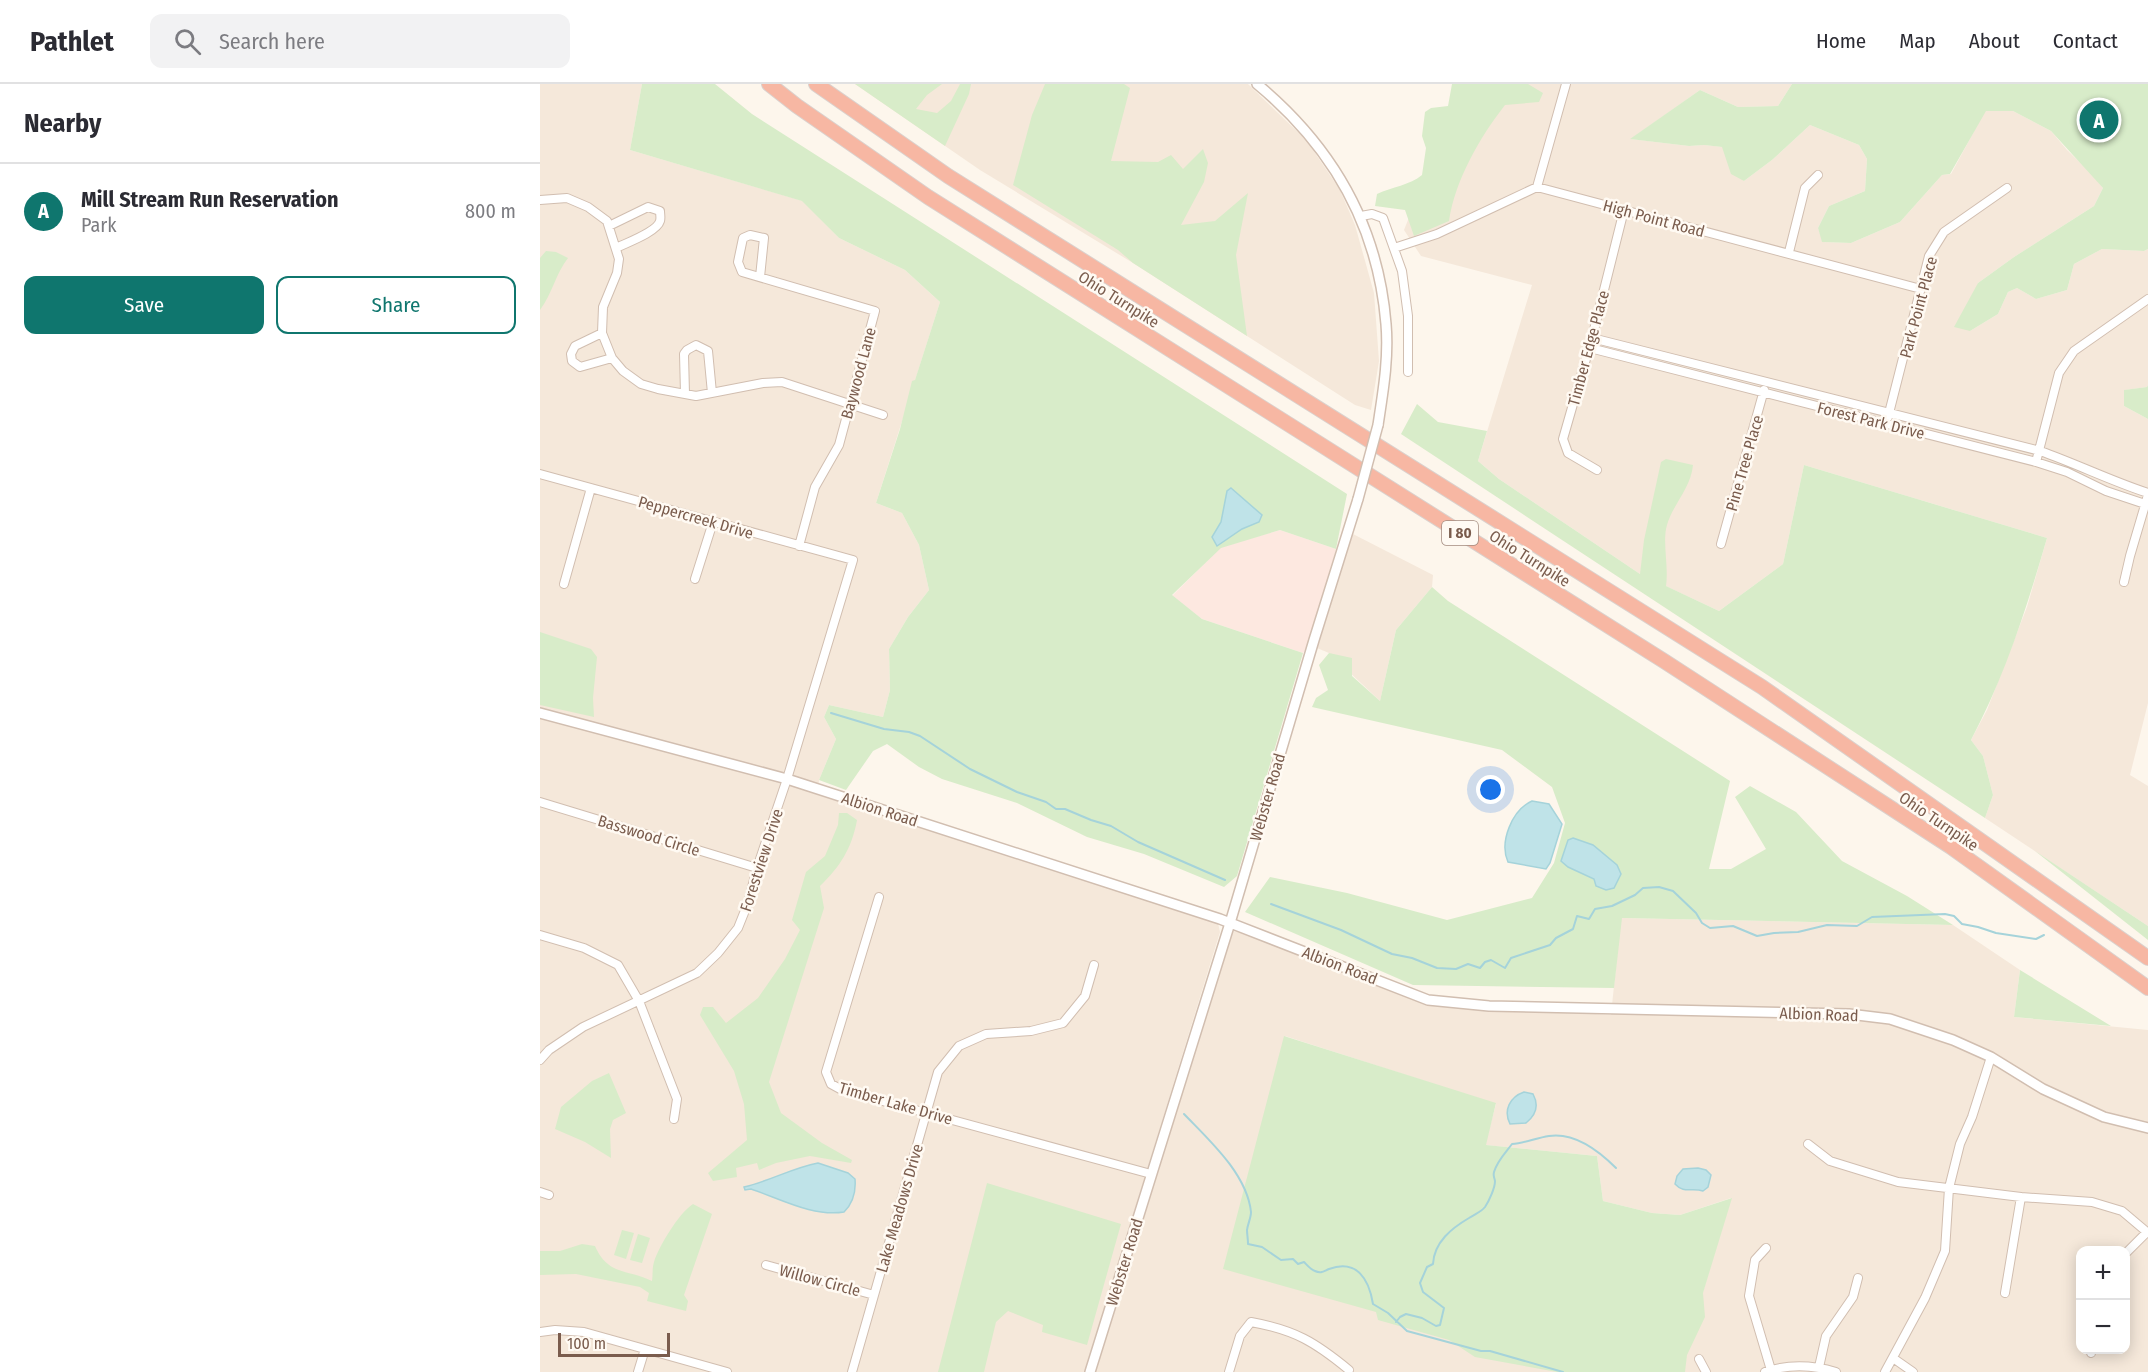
<!DOCTYPE html>
<meta charset="utf-8">
<style>
body{margin:0;font-family:"Fira Sans Condensed",sans-serif;background:#f2f2f3;color:#2b2b33}
.controls{position:absolute;right:18px;bottom:18px;display:grid;overflow:hidden;border-radius:12px;box-shadow:0 3px 15px #0003}
.controls button{width:54px;height:54px;display:grid;place-items:center;padding:0;border:0;border-bottom:2px solid #e1e1e2;background:#fff;color:#2b2b33;font:30px sans-serif}
.scale{position:absolute;left:18px;bottom:15px;width:112px;box-sizing:border-box;padding-left:6px;border:3px solid #7a5c4d;border-top:0;font-size:16px;line-height:21px;white-space:nowrap;color:#7a5c4d;-webkit-text-stroke:4px #fffaf3;paint-order:stroke}
.you{position:absolute;left:951px;top:706px;width:21px;height:21px;margin:-15px;border:4px solid #fff;border-radius:50%;background:#1a73e8;box-shadow:0 0 0 9px #1a73e833}
.badge{display:grid;place-items:center;width:39px;height:39px;border-radius:50%;background:#0f766e;color:#fff;font-size:20px;font-weight:700}
.pin{position:absolute;translate:-50% -50%;border:3px solid #fff;box-shadow:0 2px 6px #0006}
.list{margin:0;padding:0;list-style:none}
h2{display:flex;justify-content:space-between;align-items:center;height:78px;margin:0;padding:0 24px;font-size:26px}
h2 small{font-size:20px;font-weight:400;color:#7c7c81}
.list li{display:grid;grid-template-columns:39px 1fr auto;gap:18px;align-items:center;box-sizing:border-box;height:96px;padding:0 24px;border-top:2px solid #e1e1e2}
.list b{display:block;font-size:22px;white-space:nowrap}
.list p{margin:0;font-size:20px;white-space:nowrap;color:#7c7c81}
.list em{font-size:20px;font-style:normal;color:#7c7c81}
.actions{display:flex;gap:12px;padding:18px 24px}
.actions a{flex:1;padding:14px 0;border:2px solid #0f766e;border-radius:12px;text-align:center;font-size:21px;color:#0f766e}
.actions .main{background:#0f766e;color:#fff}
.icon{flex:none;width:33px;height:33px;fill:none;stroke:currentColor;stroke-width:2;stroke-linecap:round;stroke-linejoin:round}
.map{position:relative;flex:none;width:1608px;height:1288px;overflow:hidden}
header{display:flex;align-items:center;gap:36px;box-sizing:border-box;height:84px;padding:0 30px;background:#fff;border-bottom:2px solid #e1e1e2}
header strong{font-size:28px}
nav{display:flex;gap:33px;margin-inline-start:auto;font-size:21px}
.search{width:420px;height:54px;background:#f2f2f3;display:flex;align-items:center;gap:15px;box-sizing:border-box;padding:0 21px;border-radius:12px;color:#7c7c81;font-size:22px}
main{display:flex}
aside{flex:1;background:#fff}
.map>svg:first-child{display:block}
.residential{fill:#f5e8da;fill-rule:evenodd}
.commercial{fill:#fde8e0}
.green{fill:#d8ecc9}
.water{fill:#bfe3e8;stroke:#a5d3da;stroke-width:1.5}
.lines{fill:none;stroke-linecap:round;stroke-linejoin:round}
.stream{stroke:#a5d3da;stroke-width:2}
.minor-casing{stroke:#d1beb0;stroke-width:10}
.tertiary-casing{stroke:#d1beb0;stroke-width:12}
.motorway-casing{stroke:#dad1cd;stroke-width:16}
.minor{stroke:#fff;stroke-width:8}
.tertiary{stroke:#fff;stroke-width:9}
.motorway{stroke:#f7b7a3;stroke-width:14}
.tertiary-bridge-casing{stroke:#d1beb0;stroke-width:12;stroke-linecap:butt}
.tertiary-bridge{stroke:#fff;stroke-width:9}
.labels{text-anchor:middle;stroke-width:5;stroke-linejoin:round;paint-order:stroke}
.shield{fill:#fffaf3;stroke:#a28b7f;stroke-width:1.5}
.shield-label{font-size:15px;font-weight:bold;fill:#7a5c4d}
.street-label{font-size:16px;fill:#7a5c4d;stroke:#fffaf3}
</style>
<header>
<strong>Pathlet</strong>
<div class="search"><svg class="icon" aria-label="search" viewBox="0 0 24 24"><circle cx="10" cy="10" r="6"/><path d="M15 15l6 6"/></svg>Search here</div>
<nav><a>Home</a><a>Map</a><a>About</a><a>Contact</a></nav>
</header>
<main>
<aside>
<h2>Nearby<small></small></h2>
<ul class="list">
<li><span class="badge">A</span><div><b>Mill Stream Run Reservation</b><p>Park</p></div><em>800 m</em></li>
</ul>
<div class="actions"><a class="main">Save</a><a>Share</a></div>
</aside>
<div class="map">
<svg width="1608" height="1288" viewBox="0 0 1608 1288">
<rect width="100%" height="100%" fill="#fdf6ec"/>
<!-- residential -->
<path class="residential" d="M0,0H102L90,66L263,117L299,154L365,186L400,218L336,419L362,429L379,461L389,506L368,533L349,565L350,606L343,633L289,621L284,633L296,655L279,696L278,711L678,839L680,848L545,1288H0Z
M315,0H708L767,57L800,106L815,141L834,209L839,277L831,326L815,321L593,179L440,86Z
M922,0H1252L1238,22L1198,23L1160,6L1091,55L1149,62L1164,61L1183,63L1187,74L1204,97L1232,76L1270,41L1319,61L1327,75L1325,107L1289,122L1278,144L1283,158L1311,159L1360,138L1402,91L1411,90L1445,27H1473L1511,47L1527,66L1553,91L1563,104L1554,122L1474,173L1438,199L1430,247L1458,230L1468,208L1477,204L1496,215L1527,206L1534,180L1562,165L1604,167L1608,165V301L1607,303L1585,306L1584,322L1608,335V619L1590,691L1608,702V842L1445,734L1453,711L1443,672L1431,656L1447,626L1487,523L1507,454L1264,381L1243,480L1179,527L1100,490L959,395L938,377L992,201L881,172L864,146Z
M811,449L893,491L892,503L856,546L840,617L789,569L777,564Z
M1081,834L1413,841L1480,886L1474,933L1608,946V1288H1139L1191,1114L1140,1131L1112,1129L1063,1117L1057,1072L945,1061L956,1020L745,952L1052,1288H555L629,1044L693,847L707,850L888,920L1071,931ZM1540,1166H1586V1266H1540Z"/>
<!-- commercial -->
<path class="commercial" d="M740,446L796,465L768,562L763,569L662,535L632,512L681,463Z"/>
<!-- green -->
<path class="green" d="M102,0H175L212,30L807,410L796,465L740,446L681,464L632,511L662,535L763,569L697,792L684,803L604,770L547,753L477,719L402,695L379,683L347,660L333,667L306,706L279,696L296,655L284,633L289,621L343,633L350,606L349,565L368,533L389,506L379,461L362,429L336,419L360,345L372,297L375,296L400,218L365,186L299,154L262,117L90,66Z
M315,0H402L387,11L376,25L397,29L411,17L420,0H431L429,10L405,62Z
M505,0H584L590,4L571,77L618,78L631,71L643,85L663,65L668,79L664,98L641,141L675,137L708,109L696,171L707,252L593,179L578,166L473,101L492,31Z
M912,0H988L1003,9L999,18L965,21C940,53 915,96 909,137L874,152L865,126L835,122L837,110C852,103 870,101 882,91L886,64L882,52L885,28L891,24L908,22Z
M1252,0H1608V165L1604,167L1562,165L1534,180L1527,206L1496,215L1477,204L1468,208L1458,230L1430,247L1414,243L1438,199L1474,173L1554,122L1563,104L1511,47L1473,27H1446L1410,90L1402,91L1360,138L1311,159L1282,158L1278,144L1289,122L1325,107L1327,75L1319,61L1270,41L1232,76L1204,97L1191,90L1182,63L1164,61L1149,62L1090,55L1160,6L1198,23L1238,22Z
M6,167L16,168L28,174C16,189 12,210 0,226V174Z
M1608,301V335L1584,322V306L1607,303Z
M877,320L898,338L947,347L938,377L959,395L1100,490L1104,456L1121,378L1126,375L1153,381C1151,404 1133,420 1127,441C1122,457 1129,483 1126,502L1179,527L1243,480L1264,381L1507,454C1487,523 1465,592 1431,656L1443,672L1453,711L1445,734L861,350Z
M892,503L908,517L1190,697L1169,785H1191L1226,765L1195,713L1210,702L1256,728L1302,777L1367,812L1413,841L1082,834L1074,904L873,901L705,828L730,793L807,809L907,836L992,814L1014,779L1025,739L1012,703L962,666L772,623L776,614L788,606L779,581L789,569L812,574V592L840,617L856,546Z
M0,548L51,565L57,573L53,614L54,633L0,621Z
M299,729H307L317,736C312,764 300,783 280,802L284,824L229,998L241,1029L282,1059L312,1076L311,1079L270,1072L236,1079L219,1086L217,1079L196,1084L197,1093L173,1097L168,1089L207,1056L204,1020L194,987L160,931L163,923H173L186,939L218,914L245,875L260,846L252,836L266,788L285,772L298,741Z
M1495,767L1608,842V856Z
M1480,886L1571,942L1474,933Z
M744,952L956,1019L946,1061L1057,1072L1063,1117L1112,1129L1140,1131L1192,1114L1163,1209L1165,1233L1147,1271L1145,1288H1017L935,1273L909,1256L838,1236L836,1228L683,1185Z
M69,989L86,1029L73,1036L70,1045L71,1074L45,1058L15,1045L21,1023L52,997Z
M447,1099L581,1140L547,1261L502,1248L503,1241L468,1227L456,1238L444,1288H398Z
M153,1120L172,1130L144,1211L148,1217L146,1227L107,1217L109,1209L100,1203L36,1190L0,1191V1167H20L42,1160L55,1162C68,1192 88,1185 112,1197C113,1191 112,1184 114,1178C119,1162 139,1129 153,1120Z
M82,1146L94,1149L86,1175L74,1171Z
M98,1150L110,1154L102,1179L90,1176Z"/>
<!-- water -->
<path class="water" d="M691,404L722,431L719,438L702,445L677,462L672,453L681,438L687,407Z
M992,717L1009,720L1022,740L1010,779L1006,785L968,778C959,758 972,726 992,717Z
M1033,754L1053,761L1077,781L1081,790L1074,804L1066,806L1056,802L1054,795L1028,783L1021,777L1028,756Z
M984,1008L993,1010C999,1021 996,1031 986,1039L970,1040C963,1026 970,1013 984,1008Z
M278,1079L308,1089L315,1095C316,1107 313,1119 304,1128C273,1133 241,1115 211,1105L205,1106L204,1103C230,1097 252,1084 278,1079Z
M1158,1084L1166,1086L1171,1091L1168,1103L1163,1107C1152,1103 1144,1110 1135,1100L1137,1092L1143,1085Z"/>
<g class="lines">
<!-- stream -->
<path class="stream" d="M291,629L344,645L369,648L380,652L430,685L477,708L506,718L516,725H525L551,736L571,742L598,758L685,796
M731,820L801,846L852,870L872,874L897,884L916,885L928,880L940,884L945,878L951,876L965,884L971,874L1010,861L1016,854L1033,845L1037,832L1049,835L1055,825L1072,822L1095,811L1103,804L1119,803L1133,807L1156,829L1162,839L1170,844L1193,842L1217,852L1234,849L1258,848L1287,841L1317,842L1332,833L1405,830L1414,832L1422,840L1438,843L1456,849L1496,855L1504,851
M644,1030C669,1056 707,1090 711,1128C711,1134 708,1139 707,1146C707,1150 708,1155 708,1160L722,1163L741,1176L753,1175L758,1180L764,1178C767,1181 771,1186 775,1187C781,1190 784,1187 789,1185C817,1175 829,1195 833,1220L848,1229L867,1247L941,1267H950L1023,1288
M856,1238L860,1233L866,1230L882,1234L896,1242L900,1241L904,1224L883,1208L880,1199L887,1183L893,1180C894,1158 912,1144 929,1134C935,1130 941,1128 945,1123C949,1117 955,1104 955,1097C954,1092 953,1092 954,1088C957,1077 966,1068 972,1060C985,1059 996,1054 1009,1052C1035,1048 1059,1067 1076,1084"/>
<defs>
<path id="minor" d="M997,103L1026,0
M0,116L27,114L48,123L67,137L79,175L77,189L63,223L62,249L72,274L83,287L101,300L118,305L156,312L223,299L242,298L343,331
M821,132L832,130L843,134L862,187L868,232V288
M69,142L108,123L120,127C120,130 121,134 120,137C117,148 86,159 76,164
M854,164L897,150L997,103L1381,205
M1249,168L1265,104L1278,91
M220,193L224,154L210,151L203,154L198,178L202,188L335,227L299,361L275,403L259,462
M62,249L35,262L31,270L32,277L40,283L72,274
M1052,254L1500,367C1537,380 1571,397 1608,409
M1050,264L1496,378L1527,388L1566,407L1608,421
M145,310L144,270L147,266L156,261L168,267L172,309
M1348,333L1389,172L1404,148L1467,104
M1496,378L1519,289L1534,267L1608,215
M1057,386L1028,369L1023,355L1052,254L1084,126
M0,390L313,476L247,695L217,784L208,819L198,844L178,869L157,889L43,943L9,966L0,976
M1181,460L1224,306
M155,495L173,438
M1584,498L1590,472L1608,411
M24,500L51,404
M0,718L217,784
M339,813L286,988L291,1000L302,1006L611,1090
M0,851L44,864L78,881L99,917L137,1015L134,1035
M1268,1060L1290,1077L1358,1098L1481,1113L1552,1118L1582,1127L1608,1149
M0,1108L9,1111
M1226,1164L1215,1176L1209,1212L1231,1286
M1586,1169L1607,1148
M226,1181L334,1211
M1465,1209L1481,1113
M0,1248L15,1246L44,1248L187,1288
M1550,1266L1551,1269
M1353,1274L1373,1288
M1159,1275L1166,1288
M1279,1283L1286,1252L1313,1213L1318,1194
M98,1288L105,1265
M312,1288L398,988L419,962L446,950L491,947L523,939L545,912L554,881
M689,1288L700,1252L711,1238C755,1246 775,1258 809,1286
M1225,1288C1248,1280 1273,1281 1296,1288
M1345,1288L1385,1214L1405,1167L1409,1104L1420,1060L1432,1033L1451,973"/>
<path id="tertiary" d="M717,0C793,63 838,141 846,240C849,274 843,308 838,341
M0,629L247,695L680,835L888,916L949,922L1309,930L1350,935L1413,956L1451,973L1503,1005L1564,1033L1608,1044
M550,1288L690,839L774,556L818,415"/>
<path id="motorway" d="M229,0L257,22L388,113L1124,577L1411,763L1608,904
M276,0L408,92L1222,603L1608,874"/>
</defs>
<!-- minor casing -->
<use href="#minor" class="minor-casing"/>
<!-- tertiary casing -->
<use href="#tertiary" class="tertiary-casing"/>
<!-- motorway casing -->
<use href="#motorway" class="motorway-casing"/>
<!-- minor -->
<use href="#minor" class="minor"/>
<!-- tertiary -->
<use href="#tertiary" class="tertiary"/>
<!-- motorway -->
<use href="#motorway" class="motorway"/>
<defs>
<path id="tertiary-bridge" d="M818,415L838,341"/>
</defs>
<!-- tertiary-bridge casing -->
<use href="#tertiary-bridge" class="tertiary-bridge-casing"/>
<!-- tertiary-bridge -->
<use href="#tertiary-bridge" class="tertiary-bridge"/>
</g>
<g class="labels">
<!-- shield labels -->
<rect class="shield" x="902" y="437" width="36" height="24" rx="4.5"/>
<g class="shield-label">
<text x="920" y="454">I 80</text>
</g>
<!-- street labels -->
<g class="street-label">
<text transform="translate(1114 134) rotate(15)" y="6">High Point Road</text>
<text transform="translate(579 215) rotate(32)" y="6">Ohio Turnpike</text>
<text transform="translate(1378 223) rotate(-75)" y="6">Park Point Place</text>
<text transform="translate(1048 264) rotate(-75)" y="6">Timber Edge Place</text>
<text transform="translate(318 289) rotate(-75)" y="6">Baywood Lane</text>
<text transform="translate(1331 336) rotate(14)" y="6">Forest Park Drive</text>
<text transform="translate(1204 379) rotate(-74)" y="6">Pine Tree Place</text>
<text transform="translate(156 433) rotate(16)" y="6">Peppercreek Drive</text>
<text transform="translate(990 474) rotate(32)" y="6">Ohio Turnpike</text>
<text transform="translate(727 713) rotate(-74)" y="6">Webster Road</text>
<text transform="translate(340 725) rotate(18)" y="6">Albion Road</text>
<text transform="translate(1399 737) rotate(34)" y="6">Ohio Turnpike</text>
<text transform="translate(109 751) rotate(17)" y="6">Basswood Circle</text>
<text transform="translate(221 776) rotate(-72)" y="6">Forestview Drive</text>
<text transform="translate(800 881) rotate(21)" y="6">Albion Road</text>
<text transform="translate(1279 930) rotate(2)" y="6">Albion Road</text>
<text transform="translate(356 1019) rotate(16)" y="6">Timber Lake Drive</text>
<text transform="translate(359 1124) rotate(-74)" y="6">Lake Meadows Drive</text>
<text transform="translate(584 1178) rotate(-73)" y="6">Webster Road</text>
<text transform="translate(280 1196) rotate(15)" y="6">Willow Circle</text>
</g>
</g>
</svg>
<div class="controls">
<button>+</button>
<button>−</button>
</div>
<div class="scale">100 m</div>
<div class="you"></div>
<div class="pin badge" style="left:1559px;top:36px">A</div>
</div>
</main>
